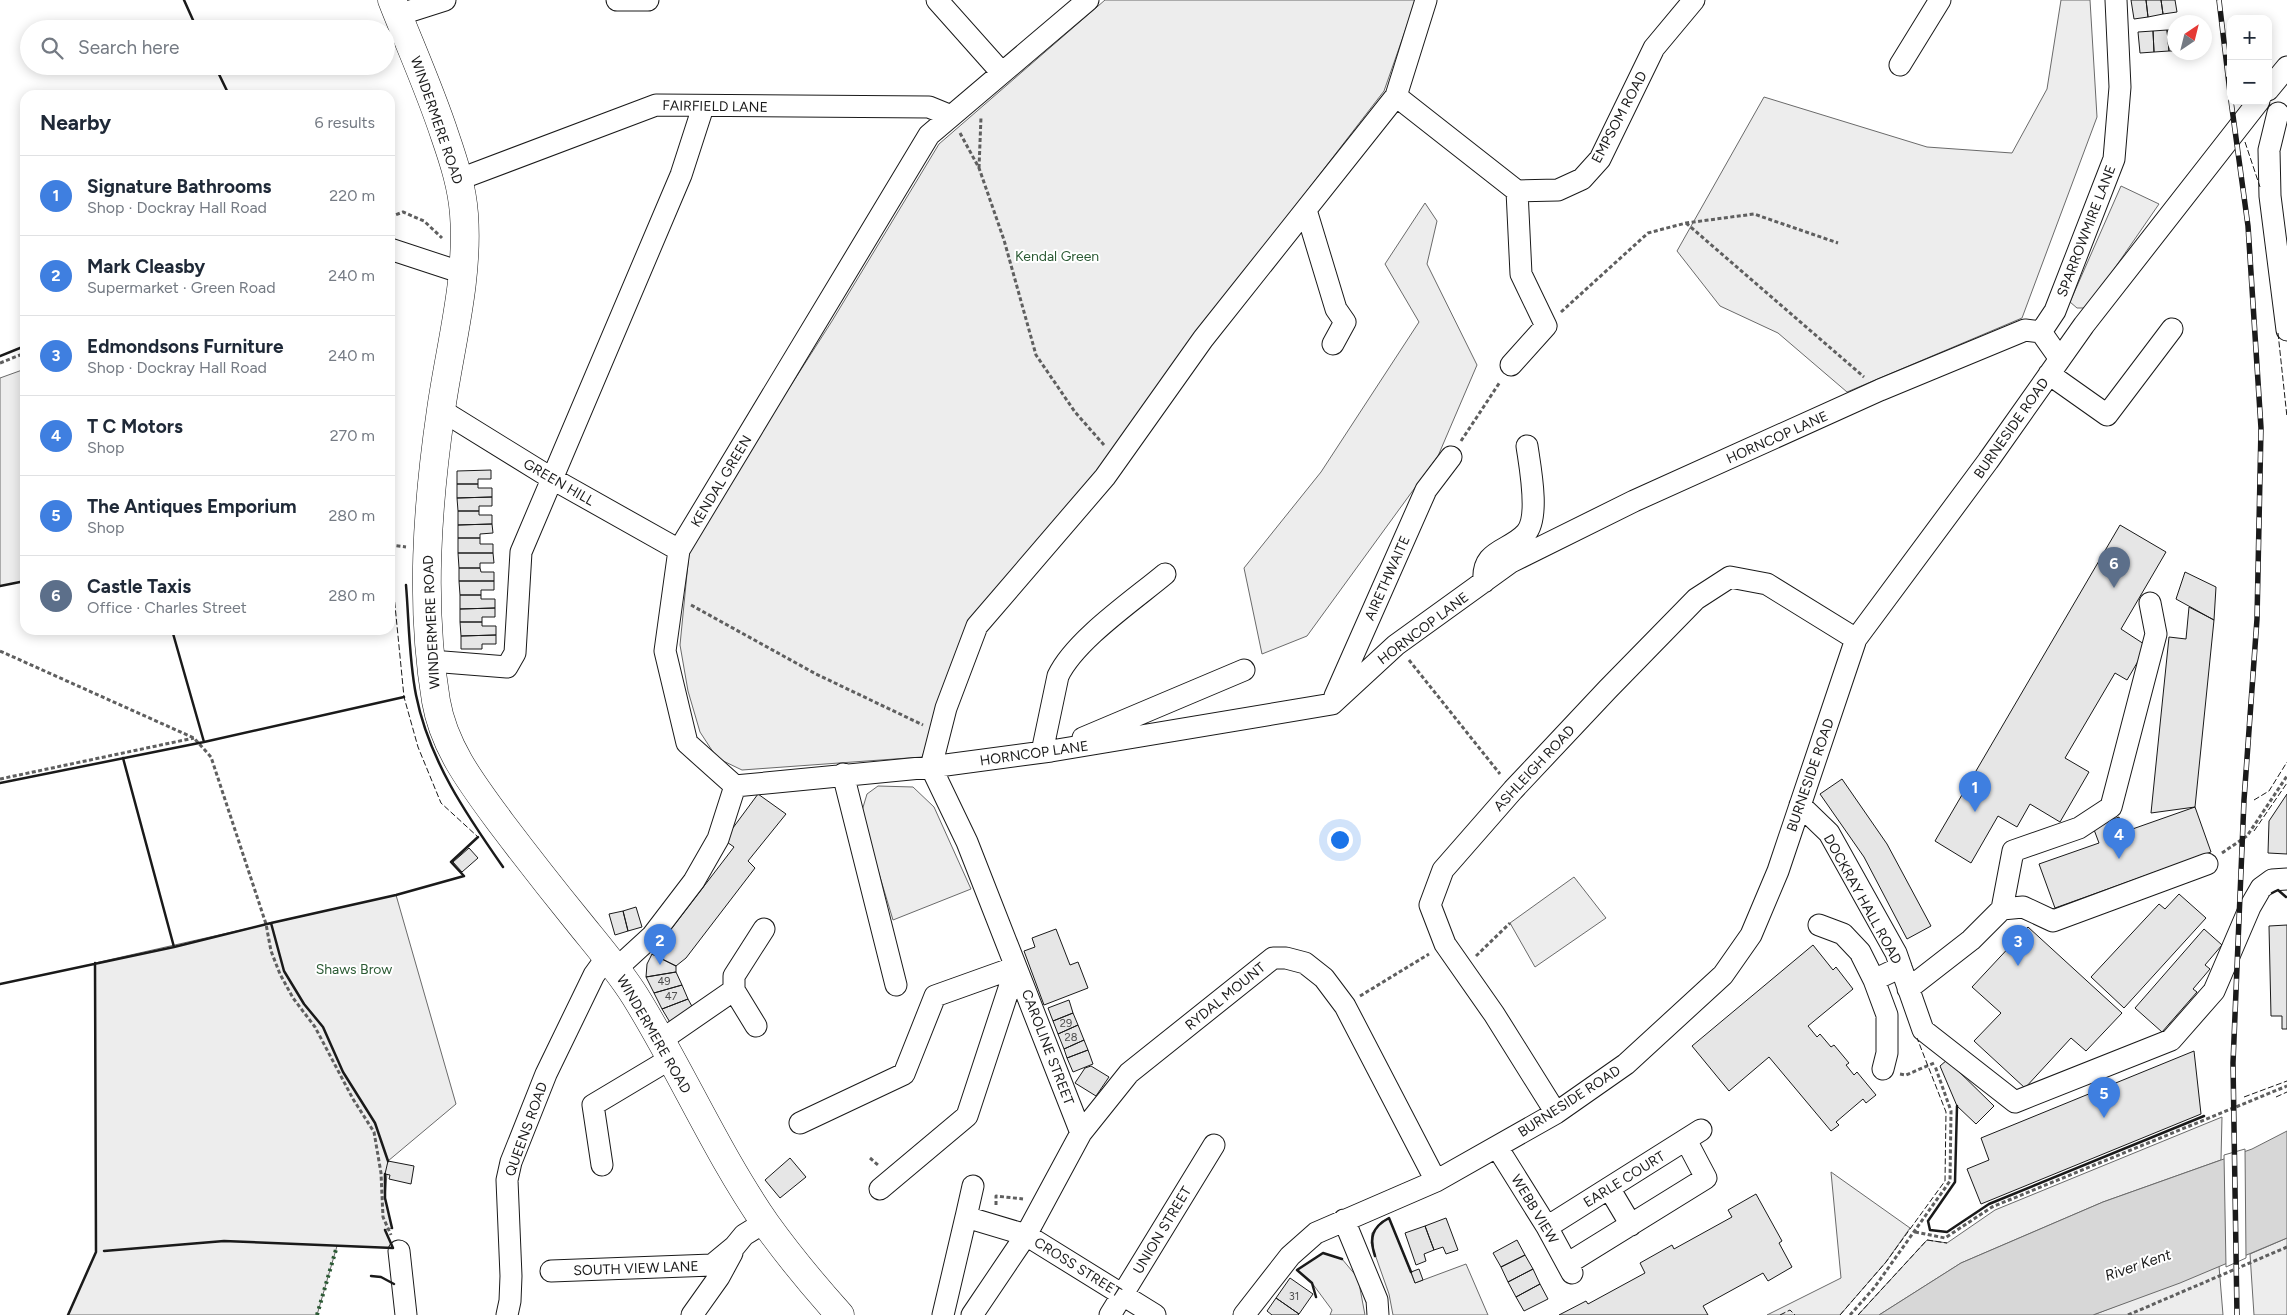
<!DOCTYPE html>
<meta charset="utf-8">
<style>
body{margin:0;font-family:Figtree,sans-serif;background:#f2f2f3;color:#1f2937}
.controls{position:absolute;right:15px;top:15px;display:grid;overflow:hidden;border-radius:10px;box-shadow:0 2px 12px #0003}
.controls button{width:45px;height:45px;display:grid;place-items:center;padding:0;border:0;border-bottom:1px solid #e0e1e3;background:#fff;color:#1f2937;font:25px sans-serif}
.compass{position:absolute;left:2167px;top:15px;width:45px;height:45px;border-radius:50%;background:#fff;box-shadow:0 2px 12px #0003;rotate:35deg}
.you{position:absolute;left:1339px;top:839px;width:18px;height:18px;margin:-12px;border:4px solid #fff;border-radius:50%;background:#1a73e8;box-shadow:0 0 0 8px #1a73e833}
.badge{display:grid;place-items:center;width:32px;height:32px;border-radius:50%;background:#c62828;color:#fff;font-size:16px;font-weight:700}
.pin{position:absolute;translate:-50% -41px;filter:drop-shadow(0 1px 2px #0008)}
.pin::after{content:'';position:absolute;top:26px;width:18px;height:15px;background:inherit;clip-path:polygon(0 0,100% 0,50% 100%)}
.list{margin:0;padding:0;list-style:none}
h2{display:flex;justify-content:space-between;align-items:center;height:65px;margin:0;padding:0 20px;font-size:21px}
h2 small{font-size:16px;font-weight:400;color:#747a83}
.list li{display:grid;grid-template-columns:32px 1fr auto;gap:15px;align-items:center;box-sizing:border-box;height:80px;padding:0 20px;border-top:1px solid #e0e1e3}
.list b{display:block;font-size:19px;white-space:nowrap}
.list p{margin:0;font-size:16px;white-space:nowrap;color:#747a83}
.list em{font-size:16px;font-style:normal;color:#747a83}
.icon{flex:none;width:28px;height:28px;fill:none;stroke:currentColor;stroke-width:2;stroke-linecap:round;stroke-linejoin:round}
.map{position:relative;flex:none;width:2287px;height:1315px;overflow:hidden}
.search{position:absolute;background:#fff;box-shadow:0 2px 12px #0003;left:20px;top:20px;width:375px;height:55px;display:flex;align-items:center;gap:12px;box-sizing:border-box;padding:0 18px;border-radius:28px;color:#747a83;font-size:19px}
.panel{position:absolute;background:#fff;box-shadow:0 2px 12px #0003;left:20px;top:90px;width:375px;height:545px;border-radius:15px}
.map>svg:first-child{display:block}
.built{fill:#ededed;stroke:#6a6a6a}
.water{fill:#d7d7d7;stroke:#6a6a6a}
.pier{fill:#fff;stroke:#6a6a6a}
.building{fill:#e6e6e6;stroke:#1a1a1a}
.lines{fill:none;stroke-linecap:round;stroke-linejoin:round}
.minor-casing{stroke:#1a1a1a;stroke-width:23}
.highway-casing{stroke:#1a1a1a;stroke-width:29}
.path{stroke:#5f5f5f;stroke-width:3;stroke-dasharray:4 2.5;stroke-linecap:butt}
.minor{stroke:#fff;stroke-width:21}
.highway{stroke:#fff;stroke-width:28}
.rail-casing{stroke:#1a1a1a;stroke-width:5.5}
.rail{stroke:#fff;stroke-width:4;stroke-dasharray:11;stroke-linecap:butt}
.hedge{stroke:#2b5a34;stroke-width:4;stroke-dasharray:2.5 4;stroke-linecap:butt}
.fence{stroke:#1a1a1a;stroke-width:1;stroke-dasharray:6 2.5;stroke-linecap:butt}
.wall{stroke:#1a1a1a;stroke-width:2.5}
.labels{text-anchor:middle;stroke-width:4;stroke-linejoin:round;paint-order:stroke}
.number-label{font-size:11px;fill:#4d4d4d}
.street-label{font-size:14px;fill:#1a1a1a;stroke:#fff}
.park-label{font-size:14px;fill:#2b5a34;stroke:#fff}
.water-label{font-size:15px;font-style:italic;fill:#1a1a1a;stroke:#fff}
</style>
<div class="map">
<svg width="2287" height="1315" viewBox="0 0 2287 1315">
<rect width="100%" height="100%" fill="#fff"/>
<!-- built -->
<path class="built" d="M1105,0H1416L1384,91L1195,336L1113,455L972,625L922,757L742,770L717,758L700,732L688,691L680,645L690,543L832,321L939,144Z
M2061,0H2090L2097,117L2022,318L1847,392L1778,333L1720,306L1677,251L1764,97L1927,147L2012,153L2047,89Z
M2121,186L2159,204L2101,288L2084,308H2077L2070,302Z
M1425,203L1437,221L1427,264L1477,365L1438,456L1307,636L1262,654L1244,568L1321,472L1419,322L1385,264Z
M25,369V581L0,586V378Z
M878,786L913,787L934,807L971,889L893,920L861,814L867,794Z
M1574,877L1606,918L1535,967L1510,923Z
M396,895L456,1104L388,1161L385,1198L392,1228L385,1230L393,1248L337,1246L317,1315H68L96,1252L95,963Z
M2222,1117L2221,1160L2103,1202L1961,1263L1879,1315H1858L1927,1240L1947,1243L1995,1210Z
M1831,1172L1910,1228L1886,1262L1840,1315H1767L1841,1278Z
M1389,1218L1415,1283L1466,1264L1488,1315H1393L1389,1294L1371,1243L1372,1233L1381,1222Z
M2287,1238V1315H2254L2250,1254Z
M1323,1253L1342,1259L1358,1278L1365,1315H1330L1332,1310L1312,1283L1297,1270Z
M2219,1266L2223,1315H2093Z"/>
<!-- water -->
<path class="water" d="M2287,1131V1238L2180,1283L2093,1315H1879L1961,1263L2103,1202L2252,1149Z"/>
<!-- pier -->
<path class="pier" d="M2245,1149L2246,1258L2226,1267L2224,1155Z"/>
<!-- building -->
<path class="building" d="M2131,0H2146L2148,17L2134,19Z
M2146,0H2161L2163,14L2148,17Z
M2161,0H2175L2177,12L2163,14Z
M2167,30L2169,51L2154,52L2153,31Z
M2167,30H2174V51H2169Z
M2153,31L2154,52L2140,53L2138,32Z
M491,470V479H478V484H457V471Z
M457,484H478V488H492V497L457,498Z
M492,497V506H479V511H458L457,498Z
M458,511H479V515H492V524L458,525Z
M492,524L493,533L480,534V538H458V525Z
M2120,525L2166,552L2121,629L2147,646L2127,680L2115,673L2065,758L2089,772L2060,822L2030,804L2017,827L1998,816L1971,863L1935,841Z
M458,538H480V544H493V553H458Z
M458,553H493L494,563H480V568H459Z
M459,568H480L481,572H494V581H459Z
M2185,572L2216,587L2214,620L2176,599Z
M459,581H494V590H481V595H460Z
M460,595H481V599H495V608L460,609Z
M2189,607L2214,620L2195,807L2151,813L2169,637L2186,639Z
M495,608V617H482V622H460V609Z
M460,622H482V626H496V635L461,636Z
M496,635V644H482V649H461V636Z
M1842,779L1887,844L1931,926L1907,939L1864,857L1820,794Z
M758,794L786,814L748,861L755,868L686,958L676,966L652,954L734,847L724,840Z
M2287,794V854L2268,853L2269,821Z
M2195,807L2211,852L2055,908L2039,864L2099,843L2093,827L2119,817L2124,832Z
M469,848L478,858L462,872L453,862Z
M2179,894L2206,918L2124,1008L2091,977L2159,904L2165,909Z
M636,907L642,927L628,931L623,911Z
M623,911L628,931L615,935L609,914Z
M2287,925V1029H2282V1016H2271L2269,926Z
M2028,927L2122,1013L2086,1051L2071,1038L2025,1088L1974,1041L2001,1013L1972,987Z
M1056,929L1070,965L1078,962L1088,988L1044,1005L1024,951L1035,947L1032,938Z
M2204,929L2222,945L2205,965L2210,969L2193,989L2197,992L2162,1032L2135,1008Z
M1813,945L1833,970L1836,967L1853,989L1808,1026L1817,1037L1820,1034L1831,1047L1834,1045L1849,1063L1846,1065L1854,1075L1857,1072L1876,1095L1866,1103L1863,1099L1836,1122L1839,1125L1831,1131L1769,1057L1729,1091L1692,1046Z
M652,954L676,966V972L646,977L647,964Z
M676,972L682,985L654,993L646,977Z
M682,985L688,999L662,1009L654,993Z
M688,999L695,1012L671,1024L662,1009Z
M1069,1000L1073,1013L1053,1021L1048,1008Z
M1073,1013L1078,1025L1058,1034L1053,1021Z
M1078,1025L1084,1040L1064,1049L1058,1034Z
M1084,1040L1088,1050L1067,1058L1064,1049Z
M1088,1050L1093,1064L1073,1072L1067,1058Z
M2194,1051L2201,1114L1981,1204L1967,1169L1989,1160L1981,1138Z
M1947,1060L1994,1106L1976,1124L1957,1106L1940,1066Z
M1091,1066L1109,1077L1096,1096L1075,1083L1085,1068Z
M790,1158L806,1177L780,1198L765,1180Z
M388,1161L414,1166L411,1184L389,1179L390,1175L385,1174Z
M1756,1194L1782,1241L1779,1243L1792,1267L1768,1281L1763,1273L1703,1306L1708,1315H1559L1586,1301L1588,1304L1645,1273L1640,1263L1672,1245L1674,1249L1732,1217L1728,1210Z
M1446,1218L1458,1250L1446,1254L1443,1247L1434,1250L1425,1226Z
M1425,1226L1434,1250L1424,1254L1426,1261L1416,1265L1405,1233Z
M1517,1240L1525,1255L1501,1267L1493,1253Z
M1525,1255L1533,1269L1508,1282L1501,1267Z
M1419,1269L1423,1280L1415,1283L1411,1272Z
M1533,1269L1540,1284L1516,1297L1508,1282Z
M1290,1278L1313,1294L1299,1314L1276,1298Z
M1540,1284L1548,1299L1524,1311L1516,1297Z
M1276,1298L1299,1314L1298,1315H1272L1267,1311Z"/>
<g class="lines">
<defs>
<path id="minor" d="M617,0H648
M937,0L1002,73
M398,15L445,0
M1900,65L1940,0
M2268,90L2287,67
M1396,96L1517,191L1558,190L1582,179L1600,159L1654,48L1694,0
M2278,113L2269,150L2270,196L2287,330
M460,179L656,105L929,107L951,116
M1306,210L1336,309L1345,322L1333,344
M390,249L463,273
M2060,359L2041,332L2055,311L2114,159L2120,87L2116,0
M1511,365L1546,326L1521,274L1517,191
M2049,374L2107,415L2172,329
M441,410L551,478L679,550
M1484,582C1481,549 1509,552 1526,533C1540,517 1530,467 1527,446
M431,661L507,667L515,653L521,552L681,175L703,107
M1335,696L1426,490L1451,457
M1083,738L1244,670
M1042,752L1058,676C1075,640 1134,600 1165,574
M843,774L896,985
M735,786L931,767L1051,751L1332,704L1396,645L1511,562L1634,501L1880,390L2025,330L2041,332
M735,786L687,743L665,651L679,550L929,135L1088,0
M1800,805L1829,833L1896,953L1923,1030L2015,1102L2171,1040L2214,991L2250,907L2261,888L2272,880L2287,879
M2002,909L2013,851L2079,828L2111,807L2156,634L2150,603
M1819,925L1843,934L1860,952L1874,980L1901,967
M616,969L652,936L694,881L718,839L735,786
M1874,980L1887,1015V1053L1883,1069
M1908,989L1971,940L2002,909L2023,907L2053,921L2207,864
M734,990L756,1026
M660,1041L734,990V976L764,929
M1556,1113L1494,1014L1445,944L1430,905L1443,870L1513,790L1608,689L1696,599L1730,577L1767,584L1856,639
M800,1123L904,1074L935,996L1016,967
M1081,1133L1129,1073L1273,958H1286L1305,963L1324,978L1345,1006L1436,1181
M1497,1147L1547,1227L1572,1273
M602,1165L593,1105L670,1059
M1609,1188L1631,1225
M880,1189L967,1116L1016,967
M966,1217L973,1186
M1344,1220L1377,1300L1378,1315
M1547,1227L1701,1130
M399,1251L406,1315
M1567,1264L1706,1178L1686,1140
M551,1271L712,1265L735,1246L744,1235L765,1222
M507,1315L510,1301L511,1276L507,1180L511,1162L546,1074L594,975L607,957
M692,1315L719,1277L732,1253
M943,1315L966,1217L1026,1235L1155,1315
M972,1315L1026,1235L1081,1133L967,842L931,767L946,708L977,626L1105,477L1203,339L1396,96L1426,0
M1110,1315L1214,1145
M1244,1315L1290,1256L1316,1233L1436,1181L1556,1113L1626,1064L1723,975L1751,935L1778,871L1856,639L1988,461L2084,325L2259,101"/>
<path id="highway" d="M392,0C410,46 430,90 445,136C454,162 462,187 464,214C469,279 450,346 441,410C427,506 420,605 436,701C444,748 473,785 501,823C526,856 551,888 577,920C597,945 618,969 635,996C681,1070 716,1152 766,1224C789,1256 814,1286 840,1315"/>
</defs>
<!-- minor casing -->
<use href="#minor" class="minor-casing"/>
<!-- highway casing -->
<use href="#highway" class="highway-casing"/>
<!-- path -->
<path class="path" d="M960,133L979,168L1004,240L1036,355L1075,412L1104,445
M979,168L981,117
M390,217L403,212L424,221L442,238
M1686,223L1864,377
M1561,312L1648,233L1686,223L1754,214L1838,243
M0,363L25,353
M1461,441L1500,382
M390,545L406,547
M691,605L816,674L923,725
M0,651L194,738L211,757L266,924L271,951L280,974L293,998L315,1027L353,1099L374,1132L381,1173L383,1217L391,1235
M1409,660L1500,774
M0,779L194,738
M2222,853L2247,836L2287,776
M1476,956L1510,923
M1360,996L1429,954
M1900,1074L1906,1075L1934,1063
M870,1158L878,1165
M996,1205V1196L1023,1199
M1915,1232L1945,1238L1992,1207L2287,1086
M1850,1315L1874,1288L1950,1181L1951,1111L1935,1066
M2128,1315L2287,1247"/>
<!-- minor -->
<use href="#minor" class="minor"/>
<!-- highway -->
<use href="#highway" class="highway"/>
<defs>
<path id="rail" d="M2219,0L2231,101
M2231,101L2248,226L2261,428L2257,619L2244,800L2233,1063L2237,1315"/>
</defs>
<!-- rail casing -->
<use href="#rail" class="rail-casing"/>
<!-- rail -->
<use href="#rail" class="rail"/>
<!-- hedge -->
<path class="hedge" d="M317,1315L337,1246"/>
<!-- fence -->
<path class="fence" d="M2245,142L2260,187
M2278,333L2287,417
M393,585L404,697L418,747L441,803L478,837
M2254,800L2269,791L2287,762
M2254,831L2287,783
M2244,1097L2287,1081
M2276,1097L2287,1092
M1780,1315L1790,1310L1795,1315
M1840,1315L1886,1262L1945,1181L1946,1112L1917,1038
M1858,1315L1927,1240L1947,1243"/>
<!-- wall -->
<path class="wall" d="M184,0L197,29
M215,66L229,95
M0,356L25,346
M390,585H393
M406,585C409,621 409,660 416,695C429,760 466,814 503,867
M0,586L25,581
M172,630L204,742
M123,758L174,947
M0,783L204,742L404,697
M2272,893L2278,890L2286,897
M0,984L174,947L271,923
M1957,1106L1955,1182L1928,1221L1930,1230L1947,1232L1989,1204L2204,1116
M388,1161L375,1123L343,1072L323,1027L304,1004L284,971L271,923L396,895L464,876L451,862L478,837
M385,1174V1198L392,1228
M104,1251L224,1241L393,1248L385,1230
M1375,1256C1369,1238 1372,1227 1389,1218L1411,1272
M371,1276L381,1277L394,1284
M1316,1297L1312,1283L1297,1270L1323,1253L1342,1259
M68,1315L96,1252L95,963"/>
</g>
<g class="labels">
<!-- number labels -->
<g class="number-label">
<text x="664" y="985">49</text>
<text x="671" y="1000">47</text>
<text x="1066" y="1027">29</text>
<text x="1071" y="1041">28</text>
<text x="1294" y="1300">31</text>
</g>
<!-- street labels -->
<g class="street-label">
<text transform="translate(715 106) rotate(1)" y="5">FAIRFIELD LANE</text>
<text transform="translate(1619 117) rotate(-62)" y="5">EMPSOM ROAD</text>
<text transform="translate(437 120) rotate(71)" y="5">WINDERMERE ROAD</text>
<text transform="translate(2086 231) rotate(-69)" y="5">SPARROWMIRE LANE</text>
<text transform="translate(2011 428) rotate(-55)" y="5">BURNESIDE ROAD</text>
<text transform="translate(1777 437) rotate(-24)" y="5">HORNCOP LANE</text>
<text transform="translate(721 481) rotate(-59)" y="5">KENDAL GREEN</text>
<text transform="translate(559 482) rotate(30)" y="5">GREEN HILL</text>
<text transform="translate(1387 578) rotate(-66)" y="5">AIRETHWAITE</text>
<text transform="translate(431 622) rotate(-93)" y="5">WINDERMERE ROAD</text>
<text transform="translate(1423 628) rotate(-37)" y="5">HORNCOP LANE</text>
<text transform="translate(1034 753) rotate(-8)" y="5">HORNCOP LANE</text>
<text transform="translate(1534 768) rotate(-47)" y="5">ASHLEIGH ROAD</text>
<text transform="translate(1810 775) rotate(-71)" y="5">BURNESIDE ROAD</text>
<text transform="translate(1863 899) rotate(61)" y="5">DOCKRAY HALL ROAD</text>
<text transform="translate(1225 996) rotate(-39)" y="5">RYDAL MOUNT</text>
<text transform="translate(654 1034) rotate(60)" y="5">WINDERMERE ROAD</text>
<text transform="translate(1048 1047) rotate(69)" y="5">CAROLINE STREET</text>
<text transform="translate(1569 1101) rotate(-33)" y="5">BURNESIDE ROAD</text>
<text transform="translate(526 1129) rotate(-70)" y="5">QUEENS ROAD</text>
<text transform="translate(1624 1179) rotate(-32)" y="5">EARLE COURT</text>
<text transform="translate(1535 1209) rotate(59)" y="5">WEBB VIEW</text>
<text transform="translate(1162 1230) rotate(-59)" y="5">UNION STREET</text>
<text transform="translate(1078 1267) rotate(32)" y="5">CROSS STREET</text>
<text transform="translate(636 1268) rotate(-2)" y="5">SOUTH VIEW LANE</text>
</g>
<!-- park labels -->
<g class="park-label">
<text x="1057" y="261">Kendal Green</text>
<text x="354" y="974">Shaws Brow</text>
</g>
<!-- water labels -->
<g class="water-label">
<text transform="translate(2138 1265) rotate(-19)" y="5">River Kent</text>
</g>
</g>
</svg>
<div class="controls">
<button>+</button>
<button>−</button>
</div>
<svg class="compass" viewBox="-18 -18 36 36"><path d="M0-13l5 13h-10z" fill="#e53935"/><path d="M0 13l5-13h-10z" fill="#747a83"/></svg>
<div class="you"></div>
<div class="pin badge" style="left:1975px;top:812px;background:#3f7fe0">1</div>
<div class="pin badge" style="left:660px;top:965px;background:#3f7fe0">2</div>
<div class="pin badge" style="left:2018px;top:966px;background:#3f7fe0">3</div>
<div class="pin badge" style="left:2119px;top:859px;background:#3f7fe0">4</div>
<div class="pin badge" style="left:2104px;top:1118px;background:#3f7fe0">5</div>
<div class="pin badge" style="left:2114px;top:588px;background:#5c6f8a">6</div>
<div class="search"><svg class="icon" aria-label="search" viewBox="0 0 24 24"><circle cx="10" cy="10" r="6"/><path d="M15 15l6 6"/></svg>Search here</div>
<section class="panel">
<h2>Nearby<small>6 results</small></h2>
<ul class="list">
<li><span class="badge" style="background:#3f7fe0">1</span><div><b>Signature Bathrooms</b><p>Shop · Dockray Hall Road</p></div><em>220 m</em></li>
<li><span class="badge" style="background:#3f7fe0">2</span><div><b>Mark Cleasby</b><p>Supermarket · Green Road</p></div><em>240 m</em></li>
<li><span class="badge" style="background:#3f7fe0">3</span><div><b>Edmondsons Furniture</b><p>Shop · Dockray Hall Road</p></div><em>240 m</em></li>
<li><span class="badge" style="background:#3f7fe0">4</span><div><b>T C Motors</b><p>Shop</p></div><em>270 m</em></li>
<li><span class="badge" style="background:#3f7fe0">5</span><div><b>The Antiques Emporium</b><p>Shop</p></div><em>280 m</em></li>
<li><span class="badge" style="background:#5c6f8a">6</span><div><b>Castle Taxis</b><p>Office · Charles Street</p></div><em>280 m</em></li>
</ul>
</section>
</div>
